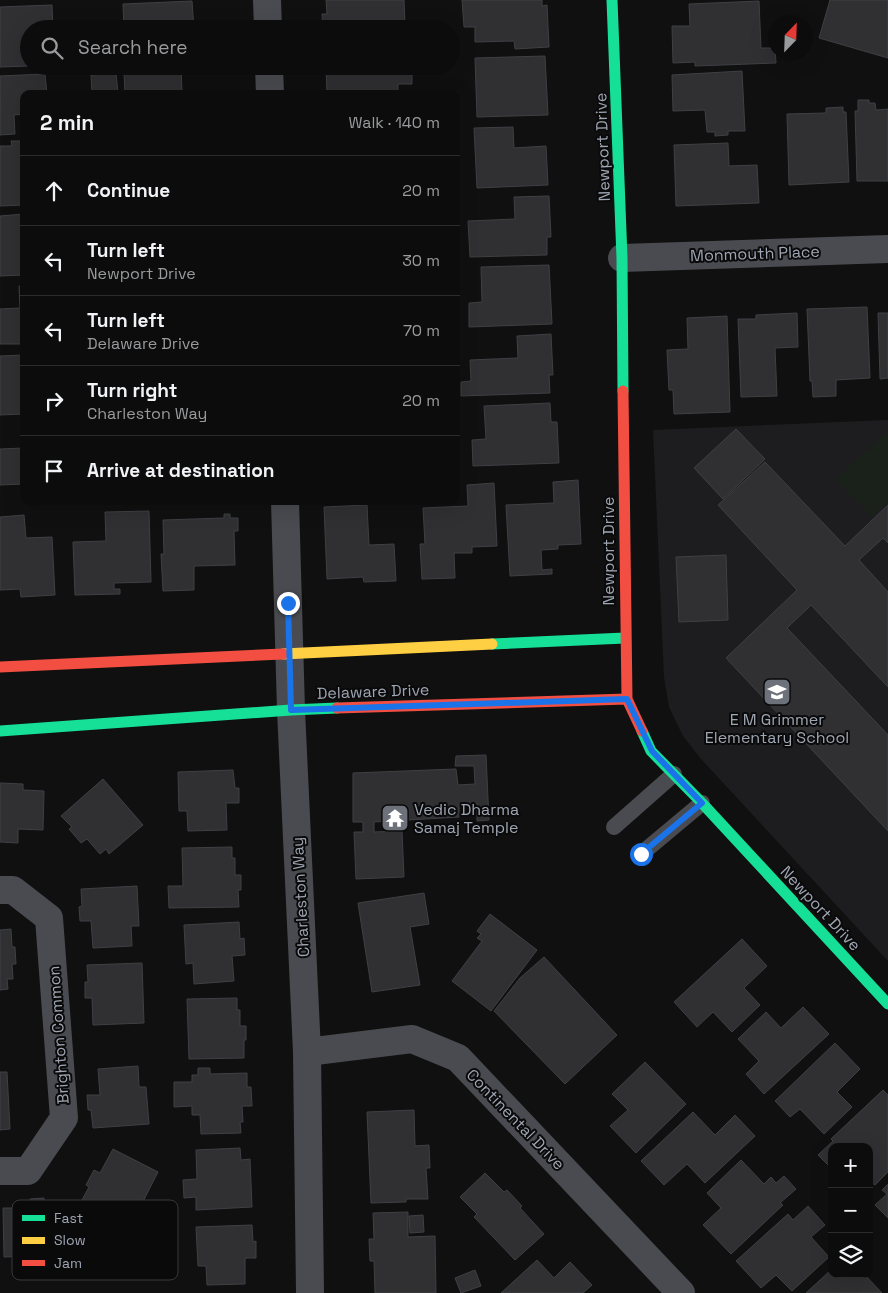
<!DOCTYPE html>
<meta charset="utf-8">
<style>
body{margin:0;font-family:"Space Grotesk",sans-serif;background:#1a1a1a;color:#f1f3f6}
.controls{position:absolute;right:15px;bottom:15px;display:grid;overflow:hidden;border-radius:10px;box-shadow:0 5px 20px #0002}
.controls button{width:45px;height:45px;display:grid;place-items:center;padding:0;border:0;border-bottom:1px solid #2c2c2d;background:#0c0c0c;color:#f1f3f6;font:25px sans-serif}
.compass{position:absolute;left:768px;top:15px;width:45px;height:45px;border-radius:50%;background:#0c0c0c;box-shadow:0 5px 20px #0002;rotate:23deg}
.stop{position:absolute;width:15px;height:15px;margin:-11px;border:4px solid #1a73e8;border-radius:50%;background:#fff}
.stop.end{background:#1a73e8;border-color:#fff;box-shadow:0 1px 5px #0008}
.list{margin:0;padding:0;list-style:none}
h2{display:flex;justify-content:space-between;align-items:center;height:65px;margin:0;padding:0 20px;font-size:21px}
h2 small{font-size:16px;font-weight:400;color:#9a9b9d}
.list li{display:grid;grid-template-columns:32px 1fr auto;gap:15px;align-items:center;box-sizing:border-box;height:70px;padding:0 20px;border-top:1px solid #2c2c2d}
.list b{display:block;font-size:19px;white-space:nowrap}
.list p{margin:0;font-size:16px;white-space:nowrap;color:#9a9b9d}
.list em{font-size:16px;font-style:normal;color:#9a9b9d}
.icon{flex:none;width:28px;height:28px;fill:none;stroke:currentColor;stroke-width:2;stroke-linecap:round;stroke-linejoin:round}
.map{position:relative;flex:none;width:888px;height:1293px;overflow:hidden}
.search{position:absolute;background:#0c0c0c;box-shadow:0 5px 20px #0002;left:20px;top:20px;width:440px;height:55px;display:flex;align-items:center;gap:12px;box-sizing:border-box;padding:0 18px;border-radius:28px;color:#9a9b9d;font-size:19px}
.panel{position:absolute;background:#0c0c0c;box-shadow:0 5px 20px #0002;left:20px;top:90px;width:440px;height:415px;border-radius:10px}
.map>svg:first-child{display:block}
.built{fill:#1d1d1f}
.green{fill:#1a201a}
.building{fill:#303033;stroke:#3e4044}
.lines{fill:none;stroke-linecap:round;stroke-linejoin:round}
.lane{stroke:#4a4b50;stroke-width:16}
.street{stroke:#4a4b50;stroke-width:28}
.fast{stroke:#16e098;stroke-width:11}
.slow{stroke:#ffcf43;stroke-width:11}
.jam{stroke:#f24e42;stroke-width:11}
.route{stroke:#1a73e8;stroke-width:6}
.labels{text-anchor:middle;stroke-width:4;stroke-linejoin:round;paint-order:stroke}
.street-label{font-size:16px;fill:#9fa6b3;stroke:#0a0a0b}
.poi-label{font-size:16px;fill:#9fa6b3;stroke:#0a0a0b}
.key{fill:#0a0a0b;stroke:#37393d;stroke-width:1}
.key-label{font-size:14px;fill:#9fa6b3}
</style>
<div class="map">
<svg width="888" height="1293" viewBox="0 0 888 1293">
<rect width="100%" height="100%" fill="#101010"/>
<!-- built -->
<path class="built" d="M888,420V961L701,759L683,736L669,707L664,677L653,430Z"/>
<!-- green -->
<path class="green" d="M888,431V503L872,517L835,479Z"/>
<!-- building -->
<path class="building" d="M326,0H404L405,24H414V29H323L322,14H327Z
M462,0H542V6L547,5L549,47L515,49L514,41L475,42V27H464Z
M830,0H888V58L819,38Z
M192,1L194,29H124L123,4Z
M759,1L761,48H775L776,63L695,66V62L673,63L672,26H690L689,4Z
M52,5L53,29H29V66L0,67V7Z
M545,56L548,115L477,117L475,58Z
M181,66L182,92L197,91V94H125L124,73L161,72V67Z
M326,66H417L418,73H412V84H398V94H327Z
M742,71L745,131H728V135L715,136V132H707L705,110L673,111L672,75Z
M116,73L118,93L92,94L91,75Z
M45,74L47,94H24V114L14,115L15,134L0,135V76Z
M858,100H869V103H875L876,110L888,109V181H857L855,111H858Z
M843,107V112H846L849,182L789,185L787,114L826,113V108Z
M513,127L514,148L546,146L548,185L477,188L474,128Z
M11,141H24V205L0,206V146H12Z
M728,143L729,166L757,165L759,203L676,206L674,145Z
M549,196L551,237H547V255L470,257L468,221L515,219L514,197Z
M24,214V275L0,276V216Z
M549,265L552,324L469,327V303L482,302L481,267Z
M19,286H24V344H0V309L20,308Z
M867,307L870,378L836,380V396L813,397L812,381H810L807,309Z
M797,313L798,347L775,348L777,396L741,397L738,319H756V315Z
M878,313H888V378L880,379Z
M727,316L730,412L674,414L673,390H669L667,350L688,349L687,318Z
M551,334L553,375H549L550,393L461,396V382L471,381L470,360L518,358L517,336Z
M24,355V414L0,415V356Z
M550,403L551,422H557L559,463L473,466L472,440L486,439L484,406Z
M736,429L765,459L723,499L694,468Z
M24,448V484L0,485V449Z
M765,462L845,546L888,505V543L883,538L859,560L888,592V687L811,605L787,628L888,735V831L726,658L797,590L718,505Z
M578,480L581,544L558,545V549L541,550L542,570L552,569V574L510,576L506,505L554,503L553,482Z
M494,483L497,546L472,547V553H454L455,578L422,579L420,544H425L423,508L468,506L467,485Z
M367,505L369,545L394,544L396,581L364,582L363,577L327,579L324,507Z
M149,511L151,582L114,583V589H120V594L75,595L73,542L106,541L105,512Z
M224,514H230V518H238V531H234L235,565L194,566V590L163,591L161,554H164L163,520L224,518Z
M24,515L26,538L52,537L55,595L21,597L20,589L0,590V517Z
M726,555L728,620L679,622L676,557Z
M486,755L489,820L477,821V803L459,804V817L374,822V832L402,831L404,877L356,879L354,832H363V822H353V773L456,769L458,785L475,784L474,766H455L456,756Z
M233,770L235,788H239V803H226L227,830L188,831L187,811H179L178,772Z
M103,779L143,825L109,854L106,849L100,854L87,839L81,843L69,829L72,827L61,816Z
M0,783L23,784V790L44,791L43,830L18,829V843L0,842Z
M232,847V858H235V875H241V890H238L239,907L169,908L168,886H183L182,848Z
M137,886L139,926H131L132,946L93,948L91,921H80L79,907L82,906L81,889Z
M424,893L429,924L410,927L420,985L372,992L358,903Z
M490,914L537,950L491,1011L452,981L482,941L477,938L481,934L477,931Z
M239,922L240,939L244,938L245,955L232,956L234,981L194,984L193,963L186,964L184,925Z
M11,929L12,947H15L16,964H12L13,979H7L8,989L0,990V930Z
M742,939L767,966L744,988L760,1005L732,1032L713,1012L697,1027L674,1002Z
M544,957L617,1035L565,1084L494,1011L520,978Z
M142,963L144,1023L93,1025L92,998H85V982H88L87,965Z
M237,998V1010H240V1026H246V1040H244V1058L189,1059L187,999Z
M803,1007L829,1034L764,1094L746,1074L759,1061L738,1039L766,1012L781,1028Z
M835,1043L860,1069L837,1092L852,1107L824,1134L800,1109L790,1117L775,1101Z
M645,1062L686,1104L636,1153L610,1126L628,1110L612,1094Z
M138,1066L139,1087H146L149,1124L93,1128L91,1110H88L87,1095H100L98,1069Z
M198,1068H210V1074L247,1073V1087H251L252,1106H242L243,1122H240L241,1133L201,1134L200,1115H192V1106L174,1107V1082H192V1075H198Z
M0,1072H7L10,1129L0,1130Z
M883,1090L888,1095V1172L875,1185L872,1183L869,1185V1147H832V1169L818,1155L833,1141L831,1139Z
M414,1110L415,1146L429,1145L430,1168H426L428,1199H406V1202L371,1203L367,1112Z
M693,1112L715,1135L735,1115L755,1136L705,1183L687,1164L664,1185L641,1161Z
M240,1148L241,1160L250,1159L252,1207L196,1210V1197L184,1198L183,1180L197,1179L196,1150Z
M113,1149L158,1172L131,1225L122,1220L117,1230L86,1214L91,1204L82,1200L89,1187L86,1185L94,1170L100,1173Z
M741,1160L764,1184L771,1177L776,1183L784,1176L796,1189L780,1203L783,1205L731,1254L703,1225L721,1208L707,1193Z
M485,1173L504,1192L507,1190L522,1206L520,1208L544,1234L515,1260L474,1217L477,1214L460,1197Z
M888,1184V1218L875,1205L887,1194L882,1190Z
M44,1198V1201H62L64,1255L4,1257L3,1208H13V1204H30V1199Z
M808,1206L825,1225L811,1237L829,1257L792,1291L776,1275L761,1288L736,1261L788,1214L793,1220Z
M408,1212V1237L435,1236L436,1293H375L374,1261H370L369,1239H374L373,1213Z
M423,1215L424,1232L410,1233L409,1216Z
M252,1225L253,1242L256,1241V1258H245V1284L207,1285L206,1266H198L196,1227Z
M537,1260L554,1278L570,1262L592,1285L583,1293H501Z
M832,1269V1274H864L882,1293H806Z
M475,1270L481,1286L461,1293L455,1278Z"/>
<g class="lines">
<!-- lane -->
<path class="lane" d="M614,827L674,774
M641,854L702,803"/>
<!-- street -->
<path class="street" d="M267,0L268,29
M269,66L270,94
M622,258L888,249
M285,501L291,710L307,1052L310,1293
M0,890H13L49,918L64,1118L28,1171H0
M307,1052L412,1039L458,1058L681,1293"/>
<!-- fast -->
<path class="fast" d="M612,0L622,258L623,391
M492,644L625,638
M0,731L291,710L337,708
M642,731L651,751L702,803L888,1004"/>
<!-- slow -->
<path class="slow" d="M283,654L492,644"/>
<!-- jam -->
<path class="jam" d="M623,391L627,699L642,731
M0,667L283,654
M337,708L627,699"/>
</g>
<g class="lines">
<!-- route -->
<path class="route" d="M288,603L291,710L627,699L652,751L702,803L641,854"/>
</g>
<!-- icons -->
<defs>
<symbol id="school-square" viewBox="-11 -11 22 22"><rect x="-9" y="-9" width="18" height="18" rx="4" fill="#6d727a" stroke="#0a0a0b"/><path d="M0-5L7-2L0 1L-7-2ZM-4 1L0 2.5L4 1V4Q0 6-4 4Z" fill="#fff"/></symbol>
<symbol id="temple-square" viewBox="-11 -11 22 22"><rect x="-9" y="-9" width="18" height="18" rx="4" fill="#6d727a" stroke="#0a0a0b"/><path d="M0-6L5-2H3V0L6.5 2.5H4V6H1.5V3h-3V6H-4V2.5H-6.5L-3 0V-2H-5Z" fill="#fff"/></symbol>
</defs>
<g fill-rule="evenodd">
<use href="#school-square" x="761" y="676" width="32" height="32"/>
<use href="#temple-square" x="379" y="802" width="32" height="32"/>
</g>
<g class="labels">
<!-- street labels -->
<g class="street-label">
<text transform="translate(602 147) rotate(-92)" y="6">Newport Drive</text>
<text transform="translate(755 253) rotate(-2)" y="6">Monmouth Place</text>
<text transform="translate(608 551) rotate(-90)" y="6">Newport Drive</text>
<text transform="translate(373 691) rotate(-2)" y="6">Delaware Drive</text>
<text transform="translate(300 897) rotate(-93)" y="6">Charleston Way</text>
<text transform="translate(821 908) rotate(47)" y="6">Newport Drive</text>
<text transform="translate(58 1035) rotate(-94)" y="6">Brighton Common</text>
<text transform="translate(516 1119) rotate(46)" y="6">Continental Drive</text>
</g>
<!-- poi labels -->
<g class="poi-label">
<text x="777" y="725">E M Grimmer<tspan x="777" dy="18">Elementary School</tspan></text>
<text x="414" y="815" text-anchor="start">Vedic Dharma<tspan x="414" dy="18">Samaj Temple</tspan></text>
</g>
</g>
<!-- legend -->
<rect x="12" y="1200" width="166" height="80" rx="8" class="key"/>
<rect x="22" y="1215" width="23" height="6" fill="#16e098"/>
<rect x="22" y="1237" width="23" height="7" fill="#ffcf43"/>
<rect x="22" y="1260" width="23" height="6" fill="#f24e42"/>
<g class="key-label">
<text x="54" y="1223">Fast</text>
<text x="54" y="1245">Slow</text>
<text x="54" y="1268">Jam</text>
</g>
</svg>
<div class="controls">
<button>+</button>
<button>−</button>
<button><svg class="icon" aria-label="layers" viewBox="0 0 24 24"><path d="M12 4l9 5-9 5-9-5zM3 14l9 5 9-5"/></svg></button>
</div>
<svg class="compass" viewBox="-18 -18 36 36"><path d="M0-13l5 13h-10z" fill="#e53935"/><path d="M0 13l5-13h-10z" fill="#9a9b9d"/></svg>
<div class="stop" style="left:641px;top:854px"></div>
<div class="stop end" style="left:288px;top:603px"></div>
<div class="search"><svg class="icon" aria-label="search" viewBox="0 0 24 24"><circle cx="10" cy="10" r="6"/><path d="M15 15l6 6"/></svg>Search here</div>
<section class="panel">
<h2>2 min<small>Walk · 140 m</small></h2>
<ul class="list">
<li><svg class="icon" aria-label="ahead" viewBox="0 0 24 24"><path d="M12 20V5M6 11l6-6 6 6"/></svg><div><b>Continue</b></div><em>20 m</em></li>
<li><svg class="icon" aria-label="left" viewBox="0 0 24 24"><path d="M17 20v-9H6M10 6l-5 5 5 5"/></svg><div><b>Turn left</b><p>Newport Drive</p></div><em>30 m</em></li>
<li><svg class="icon" aria-label="left" viewBox="0 0 24 24"><path d="M17 20v-9H6M10 6l-5 5 5 5"/></svg><div><b>Turn left</b><p>Delaware Drive</p></div><em>70 m</em></li>
<li><svg class="icon" aria-label="right" viewBox="0 0 24 24"><path d="M7 20v-9h11M14 6l5 5-5 5"/></svg><div><b>Turn right</b><p>Charleston Way</p></div><em>20 m</em></li>
<li><svg class="icon" aria-label="arrive" viewBox="0 0 24 24"><path d="M6 21V4h12l-3 4 3 4H6"/></svg><div><b>Arrive at destination</b></div></li>
</ul>
</section>
</div>
